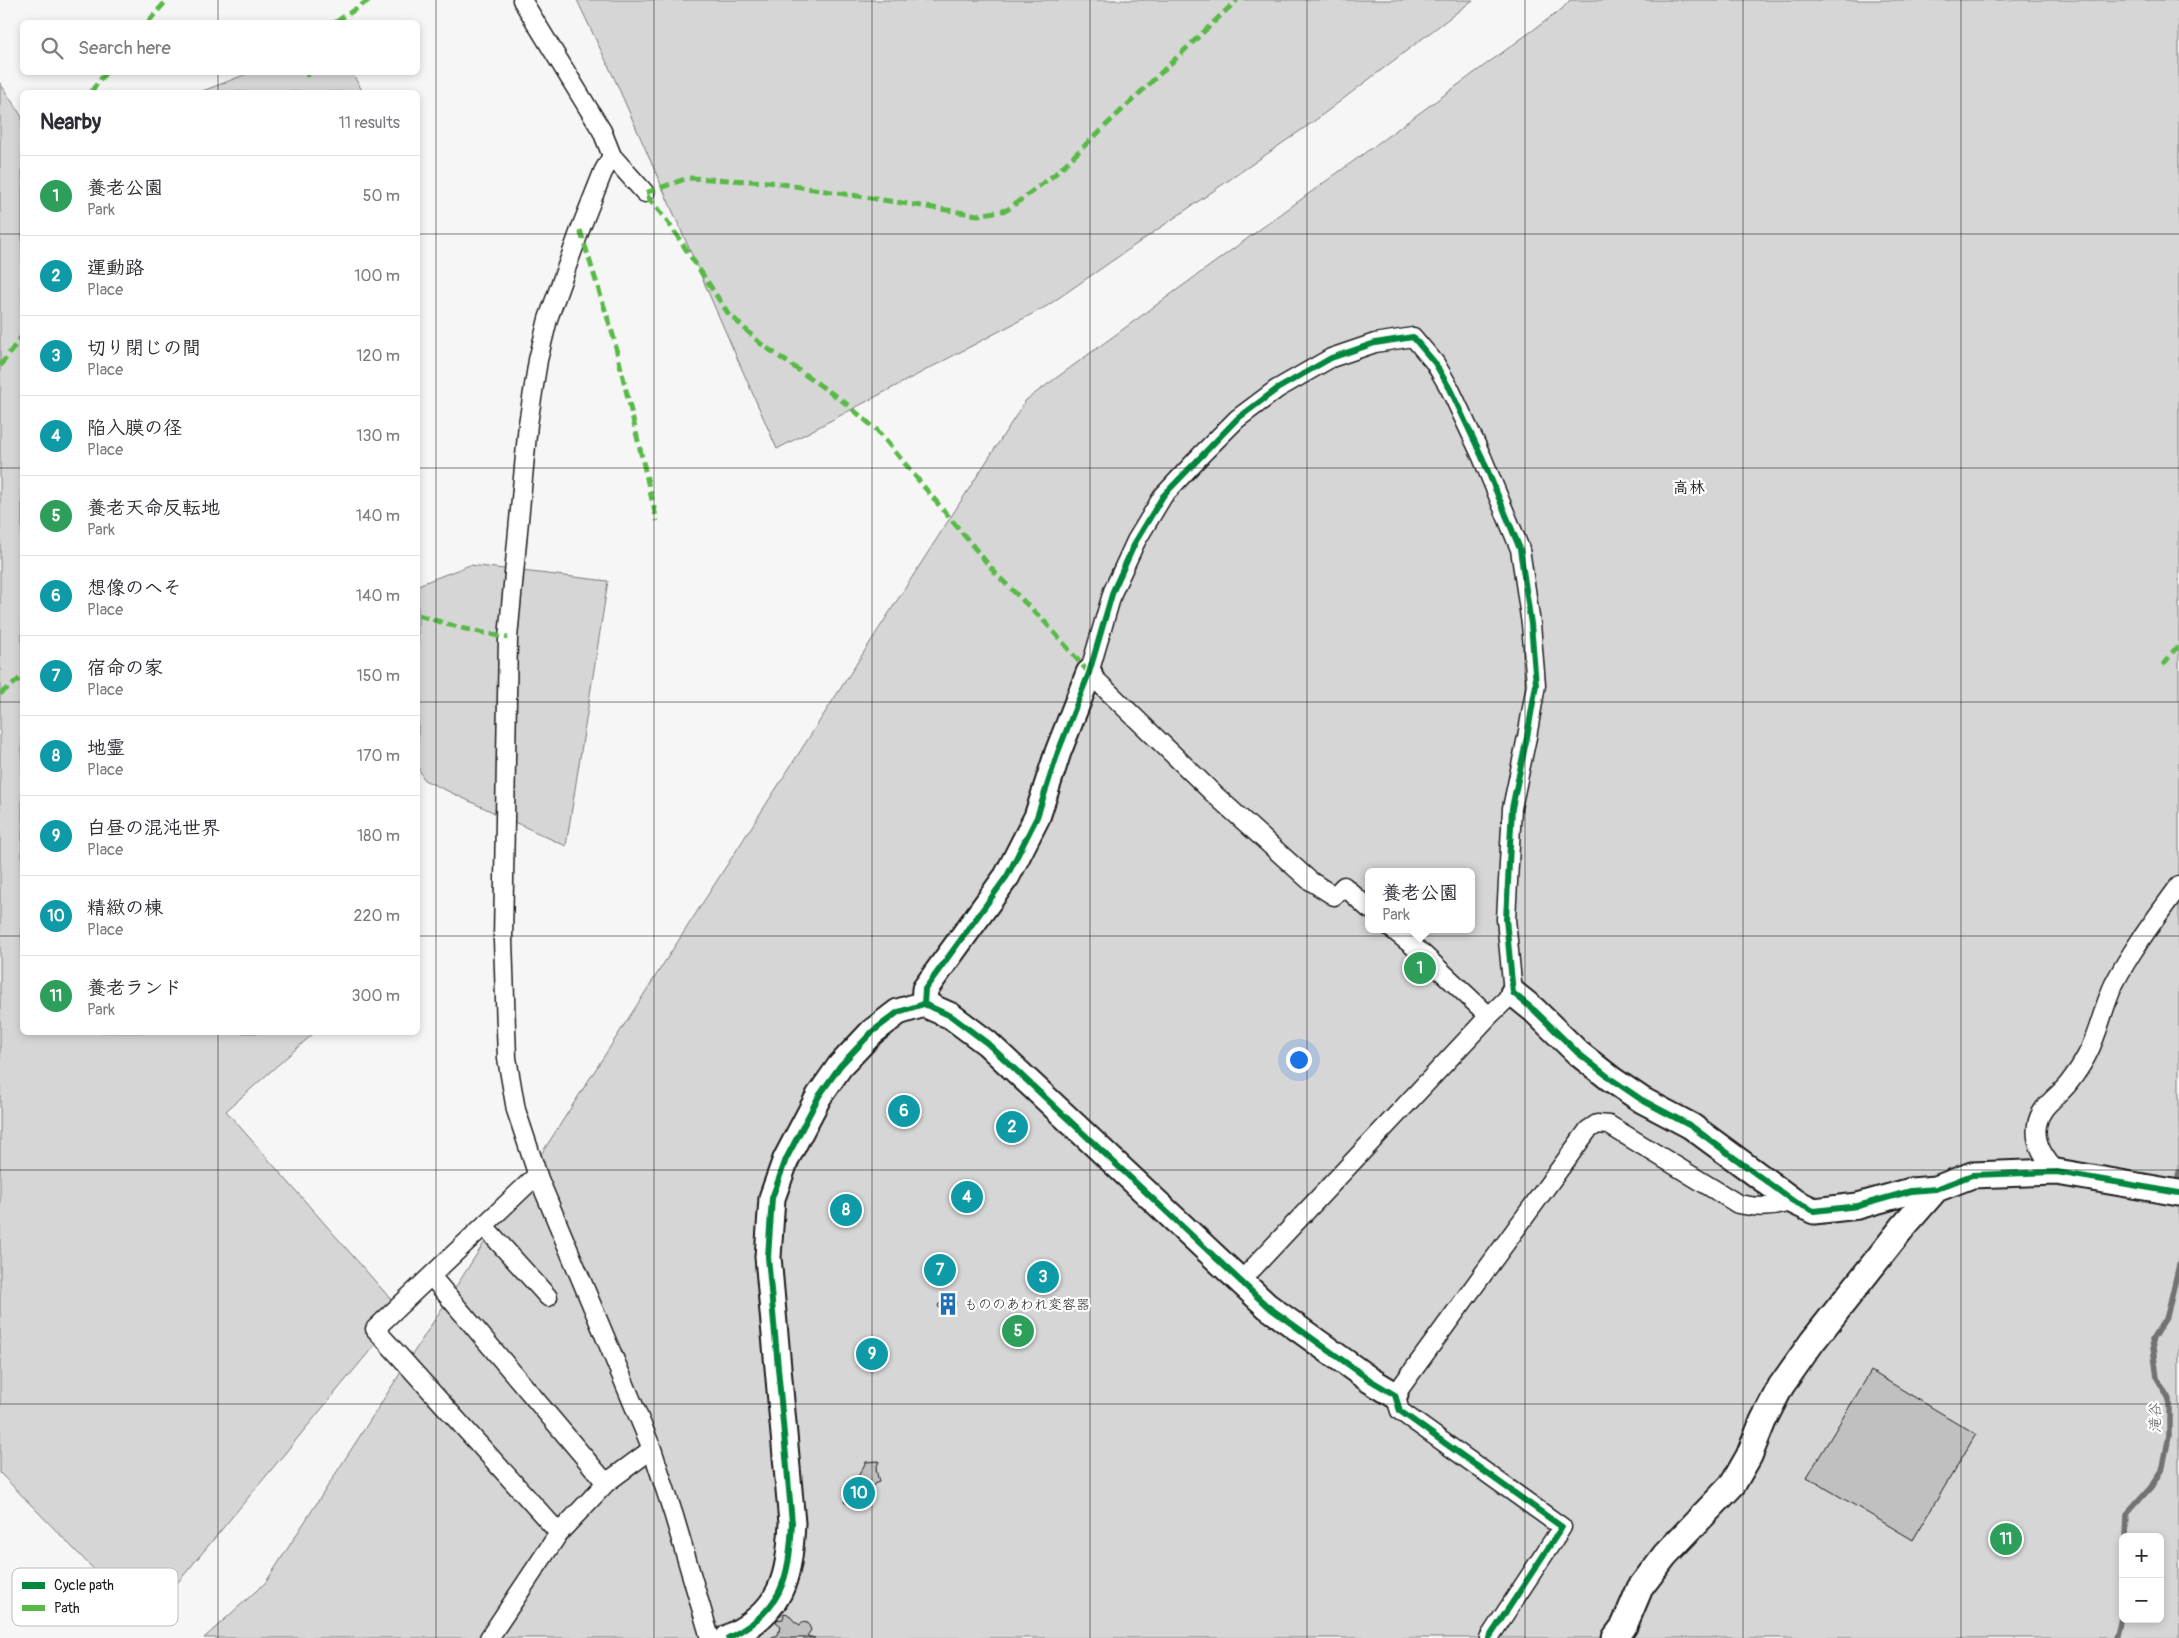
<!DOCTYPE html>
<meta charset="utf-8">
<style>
body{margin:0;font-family:Pangolin,"Klee One",sans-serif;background:#f7f7f7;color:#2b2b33}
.controls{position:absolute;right:15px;bottom:15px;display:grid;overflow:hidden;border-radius:8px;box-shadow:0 2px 8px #0003}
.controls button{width:45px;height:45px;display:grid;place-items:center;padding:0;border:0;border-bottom:1px solid #e1e1e2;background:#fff;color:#2b2b33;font:25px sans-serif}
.you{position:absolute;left:1298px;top:1059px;width:18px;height:18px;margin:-12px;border:4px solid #fff;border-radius:50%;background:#1a73e8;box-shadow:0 0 0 8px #1a73e833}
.badge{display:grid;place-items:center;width:32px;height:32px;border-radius:50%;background:#b45309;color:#fff;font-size:16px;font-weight:700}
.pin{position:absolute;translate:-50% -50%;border:2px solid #fff;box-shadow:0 1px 5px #0006}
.popup{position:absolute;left:1365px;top:868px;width:110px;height:65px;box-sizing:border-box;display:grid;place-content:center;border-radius:8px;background:#fff;filter:drop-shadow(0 1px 4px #0005);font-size:16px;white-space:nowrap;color:#7c7c81}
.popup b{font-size:19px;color:#2b2b33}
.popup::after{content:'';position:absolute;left:50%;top:100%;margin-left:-10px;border:10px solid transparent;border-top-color:#fff}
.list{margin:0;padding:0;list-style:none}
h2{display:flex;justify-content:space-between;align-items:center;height:65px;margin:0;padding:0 20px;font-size:21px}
h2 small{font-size:16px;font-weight:400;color:#7c7c81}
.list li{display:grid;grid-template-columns:32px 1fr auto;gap:15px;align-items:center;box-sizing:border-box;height:80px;padding:0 20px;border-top:1px solid #e1e1e2}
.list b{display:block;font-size:19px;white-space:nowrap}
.list p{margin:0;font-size:16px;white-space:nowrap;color:#7c7c81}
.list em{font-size:16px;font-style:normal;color:#7c7c81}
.icon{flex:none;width:28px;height:28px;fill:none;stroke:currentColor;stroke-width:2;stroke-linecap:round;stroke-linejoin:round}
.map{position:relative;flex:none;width:2179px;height:1638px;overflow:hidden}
.search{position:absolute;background:#fff;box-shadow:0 2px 8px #0003;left:20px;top:20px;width:400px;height:55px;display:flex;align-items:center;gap:12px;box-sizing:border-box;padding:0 18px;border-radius:8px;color:#7c7c81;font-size:19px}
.panel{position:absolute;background:#fff;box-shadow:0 2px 8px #0003;left:20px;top:90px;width:400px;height:945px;border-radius:8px}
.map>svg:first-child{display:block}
.green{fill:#d6d6d6;stroke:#797979;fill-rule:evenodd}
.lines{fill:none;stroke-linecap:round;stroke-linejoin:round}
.stream{stroke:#727272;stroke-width:5.5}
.building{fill:#c0c0c0;stroke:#1c1c1c}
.street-casing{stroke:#1c1c1c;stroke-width:21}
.secondary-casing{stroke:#1c1c1c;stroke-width:29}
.street{stroke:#fff;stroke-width:18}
.secondary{stroke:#fff;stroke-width:25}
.quiet{stroke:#58b947;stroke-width:5;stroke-dasharray:10 5;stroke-linecap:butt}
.cycleway-casing{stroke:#fff;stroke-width:9}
.cycleway{stroke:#00873e;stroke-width:6}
.grid{fill:none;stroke:#1c1c1c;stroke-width:1;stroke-opacity:0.55}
.labels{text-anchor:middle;stroke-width:4.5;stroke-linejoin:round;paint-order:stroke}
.poi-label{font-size:14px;fill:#1c1c1c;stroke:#fff;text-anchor:start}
.water-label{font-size:15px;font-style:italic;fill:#5d5d5d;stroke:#fff}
.quarter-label{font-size:16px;font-weight:bold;fill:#1c1c1c;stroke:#fff}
.key{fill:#fff;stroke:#bbb;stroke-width:1}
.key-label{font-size:14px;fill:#1c1c1c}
</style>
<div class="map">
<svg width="2179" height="1638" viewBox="0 0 2179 1638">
<rect width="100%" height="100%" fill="#f6f6f6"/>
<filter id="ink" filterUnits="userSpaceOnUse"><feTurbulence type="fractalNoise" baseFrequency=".02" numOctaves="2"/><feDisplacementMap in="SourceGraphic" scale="10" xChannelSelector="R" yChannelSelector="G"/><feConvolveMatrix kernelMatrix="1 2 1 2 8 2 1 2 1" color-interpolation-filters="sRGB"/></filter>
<g filter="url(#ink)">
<!-- green -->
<path class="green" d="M577,0H1473L1313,122L1047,306L777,449L616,82Z
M1570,0H2179V1638H204L266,1582L1026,400L1562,9ZM1369,872H1471V929H1369ZM2123,1537H2160V1619H2123Z
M252,72L352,73L363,92H200Z
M0,83L22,117V1032L314,1033L226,1111L402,1312L145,1622L0,1473Z
M470,565L608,581L566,846L424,780L418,767V585Z"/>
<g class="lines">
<!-- stream -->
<path class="stream" d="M2177,1186L2179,1172
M2126,1537L2127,1514L2151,1487L2163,1467L2169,1435V1399L2157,1378L2152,1340L2167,1316L2179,1265
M2116,1638L2123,1610"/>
</g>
<!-- building -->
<path class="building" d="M951,1298L956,1302L954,1310L951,1311L939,1308L938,1305L941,1302Z
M1871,1371L1976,1434L1913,1540L1807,1477Z
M879,1461L876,1469L879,1482L874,1484L858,1510L844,1502L866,1462Z
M784,1613L788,1614L795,1622L800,1625L802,1622L808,1623L811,1630L807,1636L815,1638H770L777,1635L778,1631H780L781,1626L776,1622V1620L783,1619Z"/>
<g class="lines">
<defs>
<path id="street" d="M522,0L602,131L612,156L645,193
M612,156L603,172L580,230L548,319L538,360L528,424L508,638L503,940L507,1058L516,1110L539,1179L652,1449L674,1516L710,1638
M1392,929L1423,954L1489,1016
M2057,1172C2045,1159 2034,1144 2037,1125C2040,1106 2057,1098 2068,1084C2075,1075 2082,1065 2087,1055C2099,1033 2103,1007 2114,984C2132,949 2156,918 2179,886
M484,1226L548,1297
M431,1276L606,1483
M1240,1282L1489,1016L1513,993L1506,919L1512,808L1527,737L1536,685L1531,624L1520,549L1482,457L1450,389L1435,363L1413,337L1375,343L1331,358L1277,389L1237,419L1202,454L1163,496L1136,541L1113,591L1089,673L1216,796L1309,880L1334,896L1344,886L1369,909
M559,1533L606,1483L652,1449
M489,1638L559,1533L375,1329L537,1175
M1489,1638L1562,1527L1400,1411L1395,1395L1588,1130L1597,1124L1609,1125L1738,1204C1760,1208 1772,1208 1793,1201"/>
<path id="secondary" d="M1513,993L1534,1010L1578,1053L1611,1079L1642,1100L1691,1126L1793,1201L1814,1211L1858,1206L1911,1191L1936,1189L1972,1175L2057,1172L2179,1193
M924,1004L925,989L1007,876L1037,817L1058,752L1089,673
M728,1638C782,1611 789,1580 792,1523L768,1257L772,1198L786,1159L819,1096L840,1066L872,1032L898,1012L924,1004L951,1016L987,1043L1267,1306L1370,1380L1395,1395
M1615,1638L1624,1626L1640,1588L1665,1555L1733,1484L1749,1456L1763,1421L1781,1386L1812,1342L1903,1227L1936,1189"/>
</defs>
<!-- street casing -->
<use href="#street" class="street-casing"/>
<!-- secondary casing -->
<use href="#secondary" class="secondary-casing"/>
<!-- street -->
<use href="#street" class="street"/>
<!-- secondary -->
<use href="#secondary" class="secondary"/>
<!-- quiet -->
<path class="quiet" d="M148,22L167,0
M336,22L369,0
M307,72L308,77
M91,92L106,72
M580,230L613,335L657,521
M0,366L22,336
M418,615L461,628L508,638
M2163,665L2175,649L2179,648
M1089,673L1046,623L997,575L877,430L844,402L760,343L728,313L670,225L645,193L688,178L769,182L978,215L1007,210L1054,175L1237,0
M0,694L22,677"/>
<defs>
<path id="cycleway" d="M924,1004L925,989L1007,876L1037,817L1058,752L1089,673L1113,591L1136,541L1163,496L1237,419L1277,389L1331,358L1375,343L1413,337L1435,363L1450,389L1482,457L1520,549L1531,624L1536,685L1527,737L1512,808L1506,919L1513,993L1534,1010L1578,1053L1611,1079L1642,1100L1691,1126L1793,1201L1814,1211L1858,1206L1911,1191L1936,1189L1972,1175L2057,1172L2179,1193
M728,1638C782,1611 789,1580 792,1523L768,1257L772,1198L786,1159L819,1096L840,1066L872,1032L898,1012L924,1004L951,1016L987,1043L1267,1306L1370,1380L1395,1395L1400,1411L1562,1527L1489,1638"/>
</defs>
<!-- cycleway casing -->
<use href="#cycleway" class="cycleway-casing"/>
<!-- cycleway -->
<use href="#cycleway" class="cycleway"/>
</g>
</g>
<!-- grid -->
<path class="grid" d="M218,0V22M436,0V1638M654,0V1638M872,0V1638M1090,0V1638M1307,0V1638M1525,0V1638M1743,0V1638M1961,0V1638M218,72V92M0,234H22M418,234H2179M0,468H22M418,468H2179M0,702H22M418,702H2179M0,936H22M418,936H2179M218,1032V1638M0,1170H2179M0,1404H2179"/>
<!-- icons -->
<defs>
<symbol id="building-bare" viewBox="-9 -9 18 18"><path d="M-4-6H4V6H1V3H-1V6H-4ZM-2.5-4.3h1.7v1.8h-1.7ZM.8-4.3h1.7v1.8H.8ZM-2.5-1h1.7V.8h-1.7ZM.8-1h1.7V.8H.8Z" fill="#1f6fb2" stroke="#fff" stroke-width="2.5" paint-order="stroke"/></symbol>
</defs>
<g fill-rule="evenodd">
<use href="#building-bare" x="932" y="1288" width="32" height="32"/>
</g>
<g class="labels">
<!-- poi labels -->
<g class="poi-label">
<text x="964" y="1309">もののあわれ変容器</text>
</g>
<!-- water labels -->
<g class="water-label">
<text transform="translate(2155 1418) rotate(-91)" y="5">滝谷</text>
</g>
<!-- quarter labels -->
<g class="quarter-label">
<text x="1689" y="493">高林</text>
</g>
</g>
<!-- legend -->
<rect x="12" y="1568" width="166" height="58" rx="8" class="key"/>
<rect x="22" y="1582" width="23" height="7" fill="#00873e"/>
<rect x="22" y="1605" width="23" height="6" fill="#58b947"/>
<g class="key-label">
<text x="54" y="1590">Cycle path</text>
<text x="54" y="1613">Path</text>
</g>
</svg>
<div class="controls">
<button>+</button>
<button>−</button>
</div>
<div class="you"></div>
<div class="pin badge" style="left:1420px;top:968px;background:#2e9e5b">1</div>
<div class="popup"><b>養老公園</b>Park</div>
<div class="pin badge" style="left:1012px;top:1127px;background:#0f9aa8">2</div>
<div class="pin badge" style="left:1043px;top:1277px;background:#0f9aa8">3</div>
<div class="pin badge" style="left:967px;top:1197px;background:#0f9aa8">4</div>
<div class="pin badge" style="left:1018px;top:1331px;background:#2e9e5b">5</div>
<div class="pin badge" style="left:904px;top:1111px;background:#0f9aa8">6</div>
<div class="pin badge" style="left:940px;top:1270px;background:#0f9aa8">7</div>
<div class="pin badge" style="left:846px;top:1210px;background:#0f9aa8">8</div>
<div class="pin badge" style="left:872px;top:1354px;background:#0f9aa8">9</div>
<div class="pin badge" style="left:859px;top:1493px;background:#0f9aa8">10</div>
<div class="pin badge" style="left:2006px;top:1539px;background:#2e9e5b">11</div>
<div class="search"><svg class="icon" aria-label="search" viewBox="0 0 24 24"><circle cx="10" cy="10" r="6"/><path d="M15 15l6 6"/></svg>Search here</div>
<section class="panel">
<h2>Nearby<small>11 results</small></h2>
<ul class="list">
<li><span class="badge" style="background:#2e9e5b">1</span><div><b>養老公園</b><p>Park</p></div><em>50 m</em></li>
<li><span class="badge" style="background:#0f9aa8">2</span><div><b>運動路</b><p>Place</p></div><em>100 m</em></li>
<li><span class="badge" style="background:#0f9aa8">3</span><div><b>切り閉じの間</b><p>Place</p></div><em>120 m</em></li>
<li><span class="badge" style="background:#0f9aa8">4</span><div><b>陥入膜の径</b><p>Place</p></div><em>130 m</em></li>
<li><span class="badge" style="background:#2e9e5b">5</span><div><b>養老天命反転地</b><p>Park</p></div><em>140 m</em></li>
<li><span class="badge" style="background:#0f9aa8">6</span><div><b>想像のへそ</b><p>Place</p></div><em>140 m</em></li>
<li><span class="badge" style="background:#0f9aa8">7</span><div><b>宿命の家</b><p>Place</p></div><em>150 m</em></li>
<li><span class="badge" style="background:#0f9aa8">8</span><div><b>地霊</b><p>Place</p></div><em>170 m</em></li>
<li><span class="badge" style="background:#0f9aa8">9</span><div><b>白昼の混沌世界</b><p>Place</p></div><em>180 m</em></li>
<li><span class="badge" style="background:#0f9aa8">10</span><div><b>精緻の棟</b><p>Place</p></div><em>220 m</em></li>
<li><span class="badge" style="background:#2e9e5b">11</span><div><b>養老ランド</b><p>Park</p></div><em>300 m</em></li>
</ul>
</section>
</div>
